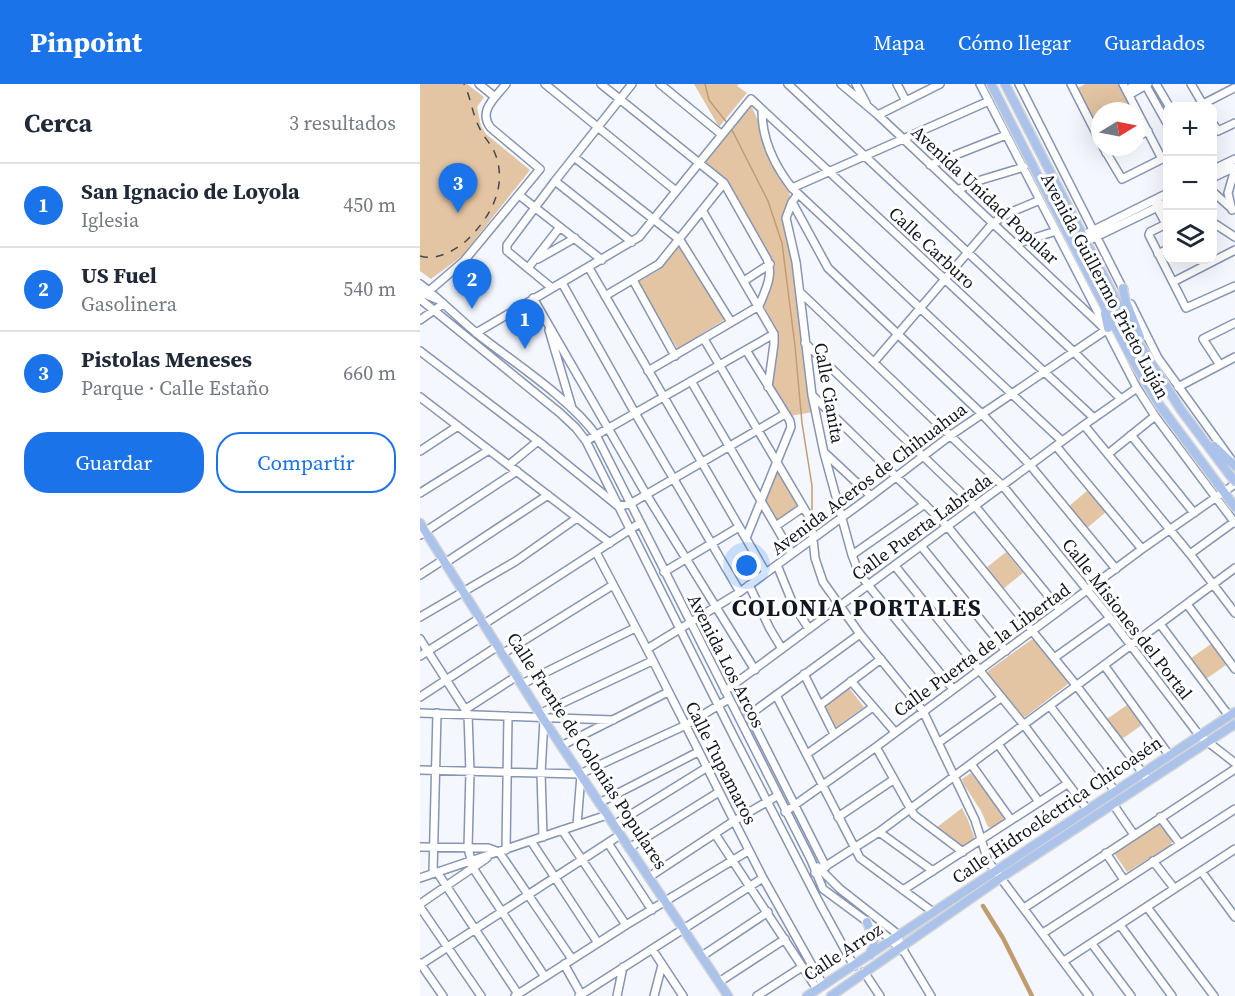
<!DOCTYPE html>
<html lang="es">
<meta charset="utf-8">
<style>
body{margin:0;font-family:"Source Serif 4",serif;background:#f2f2f3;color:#1f2937}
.controls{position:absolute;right:18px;top:18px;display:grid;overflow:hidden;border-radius:12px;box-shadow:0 6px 24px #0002}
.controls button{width:54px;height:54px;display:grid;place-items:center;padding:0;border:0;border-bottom:2px solid #e0e1e3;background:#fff;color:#1f2937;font:30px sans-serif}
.compass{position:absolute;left:671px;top:18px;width:54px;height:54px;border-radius:50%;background:#fff;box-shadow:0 6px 24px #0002;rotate:80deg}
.you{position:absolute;left:327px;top:482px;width:21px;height:21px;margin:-15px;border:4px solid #fff;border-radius:50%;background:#1a73e8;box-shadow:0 0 0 9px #1a73e833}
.badge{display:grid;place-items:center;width:39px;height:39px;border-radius:50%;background:#1a73e8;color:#fff;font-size:20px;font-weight:700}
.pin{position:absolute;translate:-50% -50px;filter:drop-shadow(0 2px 3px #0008)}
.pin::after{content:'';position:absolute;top:32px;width:21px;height:18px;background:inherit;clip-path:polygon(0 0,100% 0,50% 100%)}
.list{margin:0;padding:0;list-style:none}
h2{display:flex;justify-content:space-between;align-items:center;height:78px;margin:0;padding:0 24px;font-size:26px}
h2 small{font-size:20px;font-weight:400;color:#747a83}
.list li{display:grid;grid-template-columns:39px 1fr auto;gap:18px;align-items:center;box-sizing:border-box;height:84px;padding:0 24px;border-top:2px solid #e0e1e3}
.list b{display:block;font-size:22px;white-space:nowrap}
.list p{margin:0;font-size:20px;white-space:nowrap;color:#747a83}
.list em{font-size:20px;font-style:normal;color:#747a83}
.actions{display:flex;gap:12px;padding:18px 24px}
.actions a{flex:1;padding:14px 0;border:2px solid #1a73e8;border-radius:24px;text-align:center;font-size:21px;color:#1a73e8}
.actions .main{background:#1a73e8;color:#fff}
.icon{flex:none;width:33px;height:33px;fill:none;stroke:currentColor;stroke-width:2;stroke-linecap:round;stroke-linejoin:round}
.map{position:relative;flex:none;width:815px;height:912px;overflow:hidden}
header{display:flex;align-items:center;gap:36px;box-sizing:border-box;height:84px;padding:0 30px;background:#1a73e8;color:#fff}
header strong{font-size:28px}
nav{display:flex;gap:33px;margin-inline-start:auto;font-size:21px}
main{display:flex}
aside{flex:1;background:#fff}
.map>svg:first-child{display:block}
.green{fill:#e3c5a4}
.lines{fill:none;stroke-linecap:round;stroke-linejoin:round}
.stream{stroke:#c29c71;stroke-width:1.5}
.canal{stroke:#c29c71;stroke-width:4.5}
.minor-casing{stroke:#8595b3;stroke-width:10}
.major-casing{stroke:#d4d5d7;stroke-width:11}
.minor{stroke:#fff;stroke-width:7}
.major{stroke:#abc2eb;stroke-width:8}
.rail{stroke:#424952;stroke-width:1.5;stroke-dasharray:8 8;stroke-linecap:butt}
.labels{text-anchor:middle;stroke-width:6;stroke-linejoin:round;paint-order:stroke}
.street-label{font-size:18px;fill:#101721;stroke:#fff}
.district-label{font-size:24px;font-weight:bold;letter-spacing:1.5px;fill:#101721;stroke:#fff}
</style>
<header>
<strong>Pinpoint</strong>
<nav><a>Mapa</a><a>Cómo llegar</a><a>Guardados</a></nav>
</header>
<main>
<aside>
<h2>Cerca<small>3 resultados</small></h2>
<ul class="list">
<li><span class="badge">1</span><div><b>San Ignacio de Loyola</b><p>Iglesia</p></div><em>450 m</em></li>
<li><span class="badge">2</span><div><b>US Fuel</b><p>Gasolinera</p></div><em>540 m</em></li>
<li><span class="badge">3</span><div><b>Pistolas Meneses</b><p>Parque · Calle Estaño</p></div><em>660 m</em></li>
</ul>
<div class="actions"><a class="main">Guardar</a><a>Compartir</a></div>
</aside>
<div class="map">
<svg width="815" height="912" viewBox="0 0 815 912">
<rect width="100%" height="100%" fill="#f4f8fe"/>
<!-- green -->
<path class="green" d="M0,0H47L64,13L57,23L61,42L66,50L110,86L42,172L11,195L0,187Z
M274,0H319L317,2L327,9L299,43Z
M665,0H699L714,27H680V48L658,4Z
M330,19L339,39L343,60L357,90L368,105L371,115L364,128V139L374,171L393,328L370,332L351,297L359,254L344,222C348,204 357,191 350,172L305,96L282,75Z
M258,162H261L304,236L259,264H257L218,198L239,186Z
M358,386L379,425L358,437L345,415L356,387Z
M668,406L686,428L667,444L648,423Z
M586,468L603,489L583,505L566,484Z
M611,556H615L647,597L648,600L605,633L603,632L568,591V587Z
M791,560L806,581L786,595L771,574Z
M429,604L444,623L416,643L405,621Z
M707,621L722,641L702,655L687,635Z
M551,689L584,733L581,738L572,744L568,743L561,727L543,699L542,695Z
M542,724L548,736L555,755L543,763L516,744Z
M738,740L741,741L752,757L751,761L707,788L694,769Z"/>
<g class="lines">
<!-- stream -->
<path class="stream" d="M285,0L289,16L308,40
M311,44L348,117L362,159L375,262L382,339L392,402V431"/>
<!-- canal -->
<path class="canal" d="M563,822L583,854L612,912"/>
<defs>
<path id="minor" d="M59,0L75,13
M125,0L256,107
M181,0L304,99L347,175C354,191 345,207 339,222L228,287
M240,0L301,50
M368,0L654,268L701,315
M421,0L458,31L685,245
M436,0L446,19
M477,0L486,17
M560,0L717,304L735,332L815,439
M599,0L704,207
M651,0L680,57
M725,0L748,41
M736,0L749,22
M771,0L784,22
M706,6L717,0
M709,11L728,0
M783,20L814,4
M342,27C342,56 354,81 372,104L642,357
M458,31L520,0
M792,38L798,47L815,39
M716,53L728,47
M683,63L702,95L742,75L703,0
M686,69L698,63
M154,73L260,156L311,238
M510,81L586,51
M792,86L815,75
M792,94L815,83
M135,97L212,158
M372,104L569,17
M537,106L561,96L604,83
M792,107L811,124
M378,110L372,118L408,184L562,330L610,381L696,485
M99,111L182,176
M372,118L366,134L376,178L392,311L404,369L432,471L439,489L448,501L533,605
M740,119L748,132
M736,121L746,140
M282,126L354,250V260L348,303
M812,126L808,109L815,85
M792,138L815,153
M748,139L730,148L729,151L766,224L815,202
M652,157L748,109
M596,160L636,147
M655,163L748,118
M738,170L748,165
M118,175L155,154
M108,184L140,143
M169,184L346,489
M213,196L255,272
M324,197L350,180
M753,198L815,166
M142,199L215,329L320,508
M0,200C21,216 39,235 60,252C96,280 150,315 176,351L391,776L403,805L464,850L485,869
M132,204L87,167V161L135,97L212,0
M9,207L44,177L120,85L71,44C57,27 76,13 86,0
M0,208L16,215
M380,208L583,402L690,534L779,651L815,679
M185,212L239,180L304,99
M113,214L226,410L335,586
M0,215L140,329L156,344L166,357
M711,220L738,274L810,374
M0,236L23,220
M129,246L152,324
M56,249L219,153L331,15L674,334
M354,250L166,357L313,651L400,820L434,882
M284,255L391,436L395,474L403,498L440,550L503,627L555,736L568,777L669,912
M385,259L555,422L640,526
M326,266L370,337L371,343L326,454
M0,267L118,357L198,422L210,420L365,330
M454,278L573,139L589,129L620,116
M800,281L783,255L815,239
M271,297L372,470
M758,303L815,273
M392,311L528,443L656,601L725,692
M0,313L190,459
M664,341L770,470L815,529
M711,351L774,429
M636,362L722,465
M0,367L38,342
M406,370L451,412
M688,370L735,332
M89,381L118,357
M0,409L69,366
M356,442L382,424
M0,451L97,387
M501,462L586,567
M176,468L227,565L343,794L403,901
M770,470L814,438
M432,471L505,420
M25,479L128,411
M357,481L373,520L389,545
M475,482L604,641L667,725
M244,488L319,443
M0,491L23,476
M329,501L350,545L362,565
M767,520L815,585
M0,533L96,477L157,434
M64,540L220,439
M740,540L809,632
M0,555L48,630L50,688L48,764L53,784L125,893
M227,565L320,508L451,412L531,351L686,246
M82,570L193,501
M0,572L60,534
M634,574L690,534
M684,581L749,671
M384,590L414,650
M431,597L475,648
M102,600L215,544
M314,601L406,783
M305,607L664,341L717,304
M356,611L440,774L513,828
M0,613L78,562
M400,621L461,575
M630,622L695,707
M46,625L97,592
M0,629L193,636
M119,630L232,577
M329,631L440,550
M518,659L581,614
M578,660L619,718
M141,662L248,608
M456,663L494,731L543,768
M387,670L453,623
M551,680L591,736
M0,686L160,690L266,641L309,615
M179,719L278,668
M693,720L714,751
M365,728L456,663L722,465L815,400
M418,733L473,696
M740,733L760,760
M157,741L161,691
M194,741L286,684
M142,746L206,841
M459,748L513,787
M295,750L397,905
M123,753L121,689L124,636
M111,757L178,859
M188,759L232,826
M0,763L68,764L79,768
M209,764L299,708
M86,766L88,632
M79,768L152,875
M686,769L704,796
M733,777L754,804
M398,783L420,805L475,848L485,869L511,912
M781,787L815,833
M17,788L98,910
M13,789L17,629
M395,789L459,748L815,484
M229,793L314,737L357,712
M0,794L187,731
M483,806L647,700
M0,820L67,774
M0,823L61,912
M727,823L794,912
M604,824L815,685
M700,841L752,912
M623,849L815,725
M672,860L711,912
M232,865L263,912
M282,872L348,828
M644,877L815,765
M0,879L23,912
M144,880L162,912
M0,881L200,751
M444,888L460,912
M299,898L365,855
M95,912L206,841L328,767
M159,912L343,794
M197,912L203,883
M234,912L242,881
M337,912L382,883"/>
<path id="major" d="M571,0L709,270L738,319L815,423
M585,0L715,253L761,326L815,398
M703,204L705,215L720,253
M685,230L688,244
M794,362L815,382
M0,439L124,636L308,912
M447,838L454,855L450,871
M387,912L815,628
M411,912L579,795L815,640"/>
</defs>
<!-- minor casing -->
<use href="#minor" class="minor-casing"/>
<!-- major casing -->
<use href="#major" class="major-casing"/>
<!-- minor -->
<use href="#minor" class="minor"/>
<!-- major -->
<use href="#major" class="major"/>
<!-- rail -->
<path class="rail" d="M0,172C16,177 34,167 46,157C71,133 89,101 74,67C70,59 63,52 59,43C52,29 51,14 44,0"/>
</g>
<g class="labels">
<!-- street labels -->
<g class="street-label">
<text transform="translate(565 111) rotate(43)" y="6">Avenida Unidad Popular</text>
<text transform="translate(512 164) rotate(43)" y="6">Calle Carburo</text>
<text transform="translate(685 202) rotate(62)" y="6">Avenida Guillermo Prieto Luján</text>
<text transform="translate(409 309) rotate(80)" y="6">Calle Cianita</text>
<text transform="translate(449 395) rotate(-37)" y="6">Avenida Aceros de Chihuahua</text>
<text transform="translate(502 443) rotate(-36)" y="6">Calle Puerta Labrada</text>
<text transform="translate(707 535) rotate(52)" y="6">Calle Misiones del Portal</text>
<text transform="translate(562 566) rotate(-36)" y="6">Calle Puerta de la Libertad</text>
<text transform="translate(306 577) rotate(63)" y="6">Avenida Los Arcos</text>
<text transform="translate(167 667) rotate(57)" y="6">Calle Frente de Colonias Populares</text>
<text transform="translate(301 679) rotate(63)" y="6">Calle Tupamaros</text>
<text transform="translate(637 726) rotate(-34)" y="6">Calle Hidroeléctrica Chicoasén</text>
<text transform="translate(423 868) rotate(-33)" y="6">Calle Arroz</text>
</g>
<!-- district labels -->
<g class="district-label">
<text x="437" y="532">COLONIA PORTALES</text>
</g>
</g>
</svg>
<div class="controls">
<button>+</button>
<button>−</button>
<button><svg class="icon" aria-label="layers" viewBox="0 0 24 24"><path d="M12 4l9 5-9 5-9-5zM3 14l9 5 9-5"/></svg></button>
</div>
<svg class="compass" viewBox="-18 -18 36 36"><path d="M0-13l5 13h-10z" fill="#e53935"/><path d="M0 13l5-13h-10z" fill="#747a83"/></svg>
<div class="you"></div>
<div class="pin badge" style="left:105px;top:265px">1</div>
<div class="pin badge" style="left:52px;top:225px">2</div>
<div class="pin badge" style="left:38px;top:129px">3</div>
</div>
</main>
